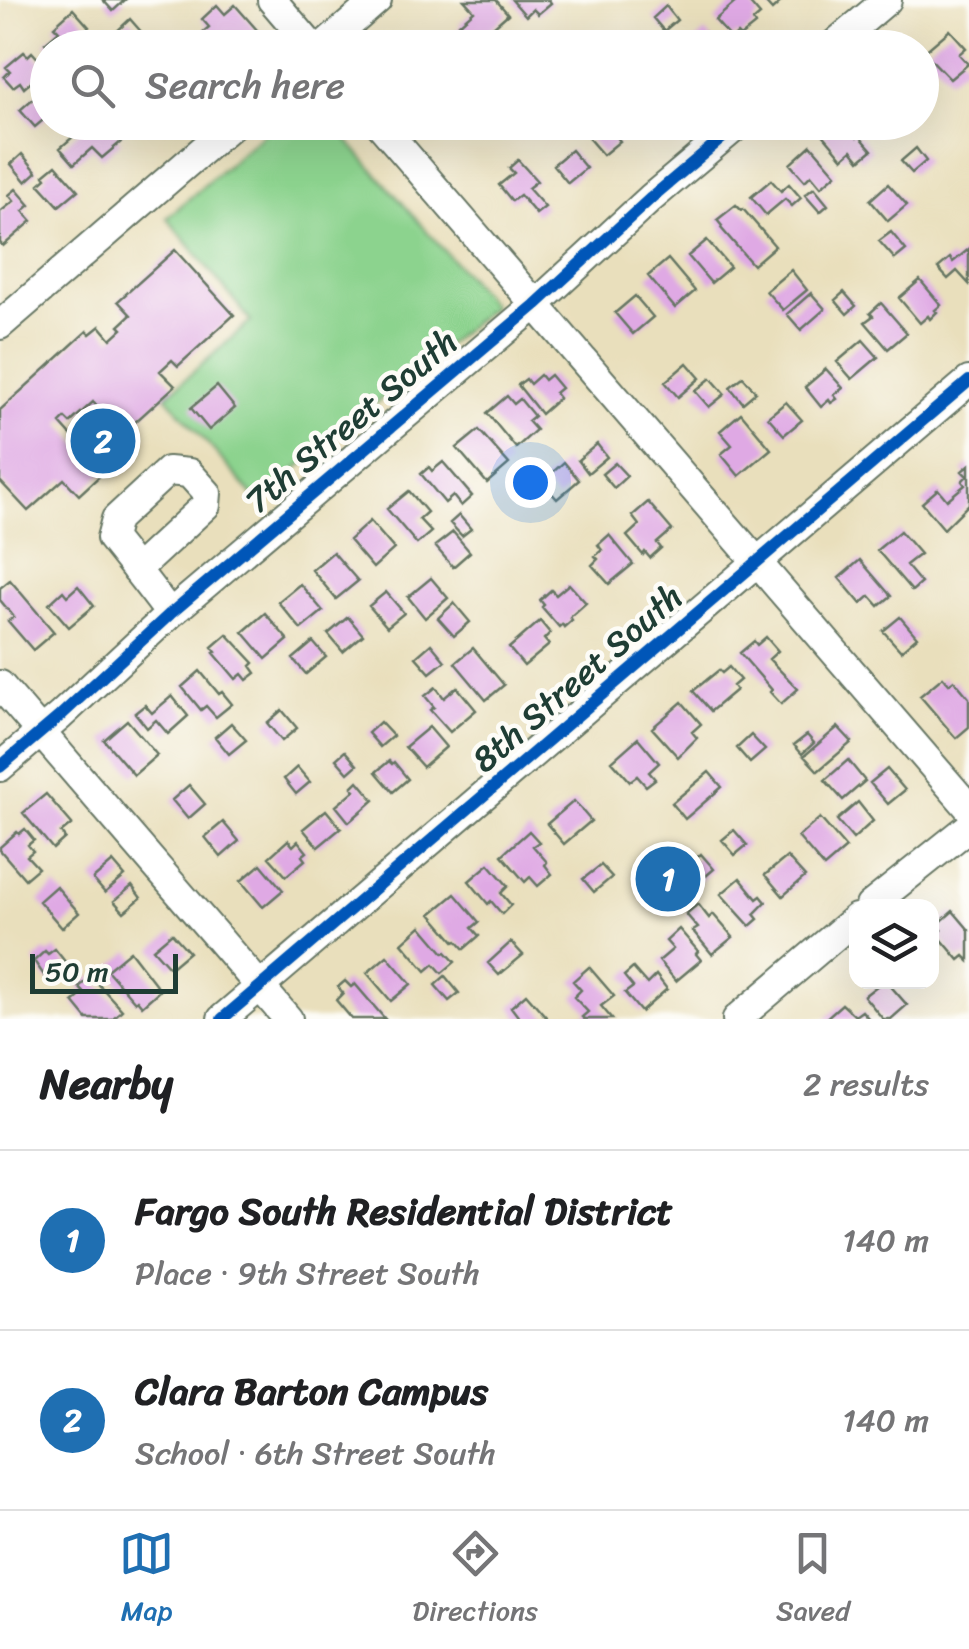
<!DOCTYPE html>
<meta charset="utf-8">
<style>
body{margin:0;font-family:Sriracha,sans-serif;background:#f6f6f6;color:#202124}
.controls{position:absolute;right:30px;bottom:30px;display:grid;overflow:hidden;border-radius:20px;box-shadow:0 10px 40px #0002}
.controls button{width:90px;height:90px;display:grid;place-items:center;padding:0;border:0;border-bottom:2px solid #e0e0e0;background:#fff;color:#202124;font:50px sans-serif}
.scale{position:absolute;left:30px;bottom:25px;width:148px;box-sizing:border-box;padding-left:10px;border:5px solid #1f3d34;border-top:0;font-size:28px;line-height:35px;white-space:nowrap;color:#1f3d34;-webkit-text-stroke:8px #fdfcf7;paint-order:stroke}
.you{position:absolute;left:530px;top:482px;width:35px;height:35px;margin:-25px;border:8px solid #fff;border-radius:50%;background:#1a73e8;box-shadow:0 0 0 15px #1a73e833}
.badge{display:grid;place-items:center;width:65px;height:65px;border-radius:50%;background:#1f6fb2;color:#fff;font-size:32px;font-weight:700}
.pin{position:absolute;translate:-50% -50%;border:5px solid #fff;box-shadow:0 2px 10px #0006}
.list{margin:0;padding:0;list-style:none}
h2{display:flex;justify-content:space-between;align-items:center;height:130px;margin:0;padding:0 40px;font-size:42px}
h2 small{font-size:32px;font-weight:400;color:#757577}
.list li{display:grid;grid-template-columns:65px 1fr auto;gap:30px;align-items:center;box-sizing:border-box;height:180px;padding:0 40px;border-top:2px solid #e0e0e0}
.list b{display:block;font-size:38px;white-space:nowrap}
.list p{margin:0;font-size:32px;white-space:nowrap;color:#757577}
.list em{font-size:32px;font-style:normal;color:#757577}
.icon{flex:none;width:55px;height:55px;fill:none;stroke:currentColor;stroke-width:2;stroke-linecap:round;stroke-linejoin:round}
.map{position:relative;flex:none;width:969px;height:1019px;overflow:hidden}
.search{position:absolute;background:#fff;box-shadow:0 10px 40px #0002;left:30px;right:30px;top:30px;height:110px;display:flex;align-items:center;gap:25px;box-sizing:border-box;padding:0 35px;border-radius:55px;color:#757577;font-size:38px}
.sheet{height:490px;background:#fff}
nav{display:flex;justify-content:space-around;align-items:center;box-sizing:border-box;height:140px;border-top:2px solid #e0e0e0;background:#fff;font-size:28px;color:#757577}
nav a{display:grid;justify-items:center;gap:5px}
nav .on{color:#1f6fb2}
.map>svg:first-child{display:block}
.green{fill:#8cd38e;stroke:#568861;stroke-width:2.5}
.building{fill:#dfa9e4}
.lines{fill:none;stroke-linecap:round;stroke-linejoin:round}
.minor-casing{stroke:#667664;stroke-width:32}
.minor{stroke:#fff;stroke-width:28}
.cycleway-casing{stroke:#fdfcf7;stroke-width:19}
.cycleway{stroke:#0057b8;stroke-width:12}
.labels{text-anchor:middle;stroke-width:9;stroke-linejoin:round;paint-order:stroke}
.street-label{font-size:35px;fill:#1f3d34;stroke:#fdfcf7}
</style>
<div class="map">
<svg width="969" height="1019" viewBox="0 0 969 1019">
<rect width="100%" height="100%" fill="#fdfcf7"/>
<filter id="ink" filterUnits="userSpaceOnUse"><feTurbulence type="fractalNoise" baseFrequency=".01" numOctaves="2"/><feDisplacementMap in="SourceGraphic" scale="20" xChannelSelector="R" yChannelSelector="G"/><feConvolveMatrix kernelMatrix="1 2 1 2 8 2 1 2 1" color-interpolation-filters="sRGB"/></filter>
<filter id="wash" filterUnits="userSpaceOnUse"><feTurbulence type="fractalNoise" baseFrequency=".0048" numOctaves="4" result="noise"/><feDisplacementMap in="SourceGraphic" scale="40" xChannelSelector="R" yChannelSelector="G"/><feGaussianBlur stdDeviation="2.25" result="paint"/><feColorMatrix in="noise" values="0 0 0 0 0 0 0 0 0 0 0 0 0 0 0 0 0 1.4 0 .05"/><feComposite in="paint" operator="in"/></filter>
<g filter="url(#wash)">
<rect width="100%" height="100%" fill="#e9dfbc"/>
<!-- green -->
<path class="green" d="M276,123H332L493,306L258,501L166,396L251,321L167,218Z"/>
<g id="blocks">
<!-- building -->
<path class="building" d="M103,0H125L113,11Z
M464,0H496L508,14L484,35L495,48H459L449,36L461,27L459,24L474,11Z
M512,0H549L551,3L538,14L533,9L526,16Z
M738,0H747L760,15L753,21L755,25L740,37L737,34L732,39L715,20Z
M763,0H783L772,10Z
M217,5L225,14L235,5L258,31L238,48H205L196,38L209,27L202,19Z
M666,6L677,20L664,31L653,18Z
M73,9L89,27L65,48H49L45,43L59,31L54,26Z
M130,19L144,35L127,48L115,33Z
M950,30L966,48L959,54L968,64L950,79L924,52Z
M705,32L718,48H688Z
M107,34L118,48H91Z
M24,52L28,56L32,52L42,63L37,67L41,73L24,88L20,82L13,87L4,77L10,71L6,67Z
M37,95L48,107V116L35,127L20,110Z
M90,122H133L116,137L121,142L102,158L92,148L74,164L60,148Z
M582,122H605L620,141L603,155L578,126Z
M833,122H844L857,137L859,135L872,150L860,160L852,150L843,158L821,132Z
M811,145L836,174L821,187L811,175L805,181L790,164Z
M916,148L926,161L912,173L901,161Z
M571,150L586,168L568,183L553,165Z
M22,154L37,172L26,182L11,164Z
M518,160L537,181L528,188L545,207L536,214L520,195L512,201L499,185L514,173L509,168Z
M56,165L78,190L59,206L39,184L46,178L44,175Z
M771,180L781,191L789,184L801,198L792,206L785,199L766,215L751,197Z
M888,184L907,205L888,221L870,200Z
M814,188L828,205L820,212L805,195Z
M16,189L30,205L23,211L32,221L3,246L0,243V212L14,201L9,195Z
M736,205L741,210L743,209L775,246L753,265L721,228L722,226L717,220Z
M891,232L906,250L895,259L879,241Z
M707,240L730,267L711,283L688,256Z
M969,249V284L957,271L948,279L938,268L950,258L953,262Z
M175,250L234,315L178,366L172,360L160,371L175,386L122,434L93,402L70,423L65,418L60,423L104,472L79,495L64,479L28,511L0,481V410L87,331L90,334L100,326L111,339L122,329L119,326L131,315L118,301Z
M668,259L695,291L675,308L648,276Z
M791,270L807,290L783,310L766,291Z
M920,280L941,305L935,310L937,312L930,319L928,316L920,323L899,298Z
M844,292L856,306L847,314L835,300Z
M811,293L825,309L801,330L787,314Z
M635,296L653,317L633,334L615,313Z
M881,303L907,333L888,349L865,322L873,316L870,313Z
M863,340L878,357L852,379L837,362Z
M687,363L700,378L678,397L665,382Z
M826,369L843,388L834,395L837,399L831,403L829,400L821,407L805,387Z
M540,375L544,380L550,375L561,388L555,393L559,398L541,414L518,385L526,379L530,384Z
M743,377L756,392L743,403L730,387Z
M711,378L725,394L709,407L695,391Z
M217,386L235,408L209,430L191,408Z
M507,396L514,404L520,399L534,416L528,421L536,430L516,448L487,413Z
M786,402L802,420L784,435L768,417Z
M741,413L771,449L739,476L721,454L732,445L720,431Z
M479,430L509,464L487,483L457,448Z
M597,444L607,457L588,473L578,460Z
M443,462L472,496L461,506L453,496L445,503L421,474L429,467L432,471Z
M564,462L579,480L557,499L542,482Z
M615,463L627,476L614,488L602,474Z
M969,465V504L944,529L922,503L938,489L947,500L965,485L962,481L967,476L962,471Z
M409,491L427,512L419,519L431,532L417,544L387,509Z
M648,502L672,530L657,543L661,548L650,558L645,552L643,555L627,536L639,525L632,516Z
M459,515L471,529L462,536L450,523Z
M370,521L394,549L373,568L349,540Z
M900,531L920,554L906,565L921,583L912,591L877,550Z
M453,532L470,552L453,567L435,546Z
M609,535L633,564L609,584L592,565L598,559L595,556L602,550L598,545Z
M333,552L358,581L336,599L312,570Z
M860,560L891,596L879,606L870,596L861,604L839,578Z
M431,578L448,598L425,618L408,597Z
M10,580L54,632L33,650L8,621L14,617L0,600V588Z
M300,584L323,611L301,629L278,602Z
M569,584L586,603L570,617L572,620L564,627L562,624L559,627L542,607L544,605L540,600L551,590L556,595Z
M78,586L94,606L69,627L49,604L63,591L67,596Z
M386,592L404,613L387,627L369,606Z
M454,603L470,622L454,636L438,618Z
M265,613L288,640L266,659L243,632Z
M348,617L363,635L343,652L328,634Z
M900,617L917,637L901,651L883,631Z
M540,621L550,633L544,639L549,645L524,666L509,648Z
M227,634L254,663L251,666L256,673L247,680L242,674L236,679L214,653L216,652L212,647Z
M766,637L778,651L769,659L798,689L781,704L770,692L772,690L740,653L754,641L757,645Z
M313,642L326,657L306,674L293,659Z
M431,644L445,661L430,673L416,657Z
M473,648L504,685L486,700L455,663Z
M729,667L740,680L733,686L736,690L711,711L693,691L719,670L722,673Z
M200,671L219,694L222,692L232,704L216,717L206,706L201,710L182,687Z
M943,677L949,684L954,680L969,698V727L956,738L920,696Z
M436,687L444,698L457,687L476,710L450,732L430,710L434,707L425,696Z
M172,696L188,716L168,734L156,720L147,728L135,713L145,705L152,713Z
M682,702L701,724L692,732L697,738L678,757L652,728Z
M282,710L297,728L282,741L267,723Z
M127,720L157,755L134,775L104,740Z
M380,722L393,736L380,747L368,733Z
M231,723L246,740L229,754L215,737Z
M429,727L446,747L423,767L405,747Z
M838,727L852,742L818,771L804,756Z
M751,735L765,750L750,763L737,748Z
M807,735L814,743L802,754L794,745Z
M638,738L659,763L649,772L655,779L646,786L637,776L630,781L612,761Z
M345,751L357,765L348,773L336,759Z
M848,760L865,781L843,800L825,780Z
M389,761L392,764L394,762L408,779L393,792L376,772Z
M297,767L310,782L296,794L284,779Z
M887,769L905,790L888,804L870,783Z
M709,772L722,787L685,819L672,803Z
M358,781L374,800L349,822L336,806L355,790L352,787Z
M189,785L205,804L188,819L172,800Z
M46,794L72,824L61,833L65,838L53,849L23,813Z
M574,801L591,821L564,844L547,824Z
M858,802L873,821L853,839L837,820Z
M326,810L341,828L318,847L303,829Z
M820,818L846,848L824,867L798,837Z
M223,822L239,841L221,857L205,837Z
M25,829L34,840L28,845L33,851L27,856L38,868L25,879L0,850V847L17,832L19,834Z
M734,830L747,845L735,855L722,840Z
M529,831L539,842L533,846L547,862L545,865L552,874L538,886L530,877L525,882L502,855Z
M288,840L293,846L298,841L307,852L302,856L305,860L286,876L269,857Z
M701,854L714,869L700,881L687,866Z
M787,857L805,877L783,896L765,875Z
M113,862L125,876L105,893L93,879Z
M261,864L283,890L263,907L241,881Z
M489,864L508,886L501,893L511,905L502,914L491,901L488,904L469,881Z
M601,865L612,877L594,892L583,879Z
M740,878L757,899L761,896L766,902L754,914L758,919L750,926L721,894Z
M56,886L79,913L62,928L39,901Z
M132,886L141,898L124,912L114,901Z
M455,894L479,922L472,928L479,936L464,949L457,941L455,942L431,914Z
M698,904L709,918L713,914L733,937L712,954L693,931L698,928L686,914Z
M953,911L969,930V961L964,956L959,960L937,934L942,930L937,925Z
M421,926L444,953L446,952L455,962L442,973L434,964L426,971L402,943Z
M679,929L698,951L696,954L701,960L676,981L659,961L673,949L666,941Z
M172,933L189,952L170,968L153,949Z
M511,942L523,955L499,975L488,963Z
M55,949L67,964L48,981L34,961L45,951L48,954Z
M130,951L160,990L142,1006L137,1000L135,1002L107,970Z
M387,956L411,984L391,1001L367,973Z
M589,967L614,996L601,1006L612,1019H584L582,1017L588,1012L574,997L581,990L573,981Z
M633,968L647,984L656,975L667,989L641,1012L625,993L633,987L624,976Z
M91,976L122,1010L112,1019H87L73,1002L84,993L79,987Z
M445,976L459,993L449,1001L435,985Z
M345,981L351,987L355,984L385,1019H352L336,1000L343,993L338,987Z
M882,982H887L907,1005L891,1019H883L864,996Z
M526,994L548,1019H520L511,1007Z
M842,1004L855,1016L862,1011L869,1019H825Z"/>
</g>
</g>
<g filter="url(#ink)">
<use href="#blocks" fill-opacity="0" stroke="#667664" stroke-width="2.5"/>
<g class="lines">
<defs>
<path id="minor" d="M272,0L313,48
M322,48L377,0
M830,48L887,0
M378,122L969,808
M0,325L235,122
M136,570L206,505L207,493L189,473L168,471L116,519L111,538C131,563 151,588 170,614
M0,685L288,1019
M0,767L60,716L170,614L535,305L651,198L741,122
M870,906L969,827
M222,1019L969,381
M737,1019L856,918"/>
</defs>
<!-- minor casing -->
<use href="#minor" class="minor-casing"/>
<!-- minor -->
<use href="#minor" class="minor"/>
<defs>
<path id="cycleway" d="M0,767L60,716L170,614L535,305L651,198L741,122
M222,1019L969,381"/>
</defs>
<!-- cycleway casing -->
<use href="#cycleway" class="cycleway-casing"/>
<!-- cycleway -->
<use href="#cycleway" class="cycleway"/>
</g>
</g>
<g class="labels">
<!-- street labels -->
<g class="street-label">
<text transform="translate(351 421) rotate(-40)" y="12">7th Street South</text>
<text transform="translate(577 678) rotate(-41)" y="12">8th Street South</text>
</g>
</g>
</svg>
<div class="controls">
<button><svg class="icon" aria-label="layers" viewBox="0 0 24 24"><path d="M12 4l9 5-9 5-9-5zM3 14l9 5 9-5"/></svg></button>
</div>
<div class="scale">50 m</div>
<div class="you"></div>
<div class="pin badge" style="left:668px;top:879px">1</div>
<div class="pin badge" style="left:103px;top:441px">2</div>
<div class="search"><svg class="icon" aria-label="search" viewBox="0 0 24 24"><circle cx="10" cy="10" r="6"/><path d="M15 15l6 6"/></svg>Search here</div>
</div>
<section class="sheet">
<h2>Nearby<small>2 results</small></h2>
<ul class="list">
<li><span class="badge">1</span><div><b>Fargo South Residential District</b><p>Place · 9th Street South</p></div><em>140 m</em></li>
<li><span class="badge">2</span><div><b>Clara Barton Campus</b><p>School · 6th Street South</p></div><em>140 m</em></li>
</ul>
</section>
<nav>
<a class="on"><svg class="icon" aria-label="map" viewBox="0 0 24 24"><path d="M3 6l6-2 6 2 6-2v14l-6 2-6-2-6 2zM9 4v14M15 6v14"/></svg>Map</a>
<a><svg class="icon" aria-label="directions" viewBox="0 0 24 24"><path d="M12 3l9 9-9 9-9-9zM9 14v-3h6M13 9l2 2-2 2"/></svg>Directions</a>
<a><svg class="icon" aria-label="saved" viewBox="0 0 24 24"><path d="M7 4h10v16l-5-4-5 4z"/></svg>Saved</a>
</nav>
